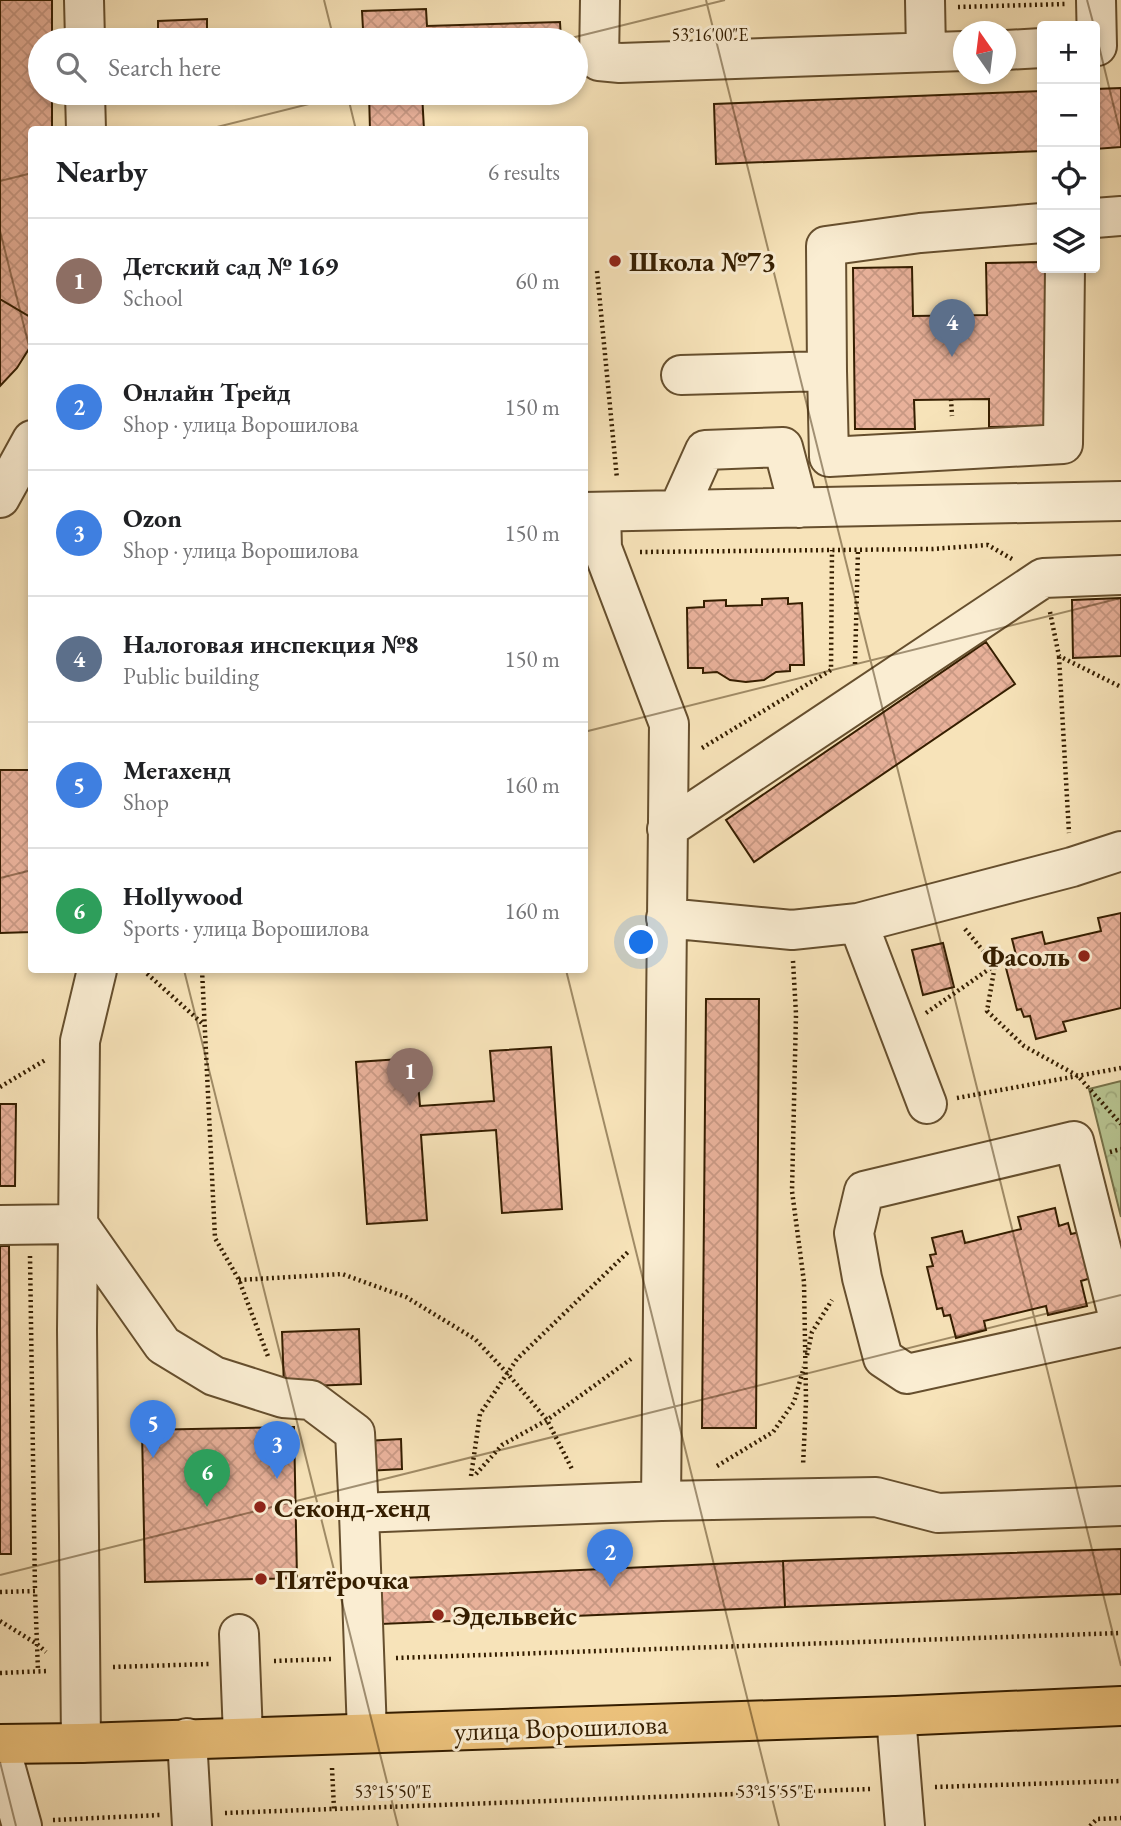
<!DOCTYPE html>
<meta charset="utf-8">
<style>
body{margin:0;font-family:"EB Garamond",serif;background:#f2f2f2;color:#202124}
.controls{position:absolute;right:21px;top:21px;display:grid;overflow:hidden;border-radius:7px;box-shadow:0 4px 10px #0003}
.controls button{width:63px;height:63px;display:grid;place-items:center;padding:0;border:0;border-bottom:2px solid #e0e0e0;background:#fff;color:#202124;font:35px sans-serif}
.compass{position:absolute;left:953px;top:21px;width:63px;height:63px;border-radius:50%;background:#fff;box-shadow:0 4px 10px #0003;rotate:346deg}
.you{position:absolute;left:642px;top:943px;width:24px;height:24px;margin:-18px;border:5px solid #fff;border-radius:50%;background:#1a73e8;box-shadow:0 0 0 10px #1a73e833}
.badge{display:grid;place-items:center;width:46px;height:46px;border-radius:50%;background:#0f766e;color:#fff;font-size:23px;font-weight:700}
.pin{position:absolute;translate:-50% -58px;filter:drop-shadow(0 2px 4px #0008)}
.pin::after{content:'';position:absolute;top:37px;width:24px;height:21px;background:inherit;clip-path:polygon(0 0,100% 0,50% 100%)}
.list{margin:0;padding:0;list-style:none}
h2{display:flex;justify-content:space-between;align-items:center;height:91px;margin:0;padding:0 28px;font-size:30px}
h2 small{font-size:23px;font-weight:400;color:#757577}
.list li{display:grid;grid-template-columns:46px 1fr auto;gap:21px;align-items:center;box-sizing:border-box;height:126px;padding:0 28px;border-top:2px solid #e0e0e0}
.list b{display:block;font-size:26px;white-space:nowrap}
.list p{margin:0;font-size:23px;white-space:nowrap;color:#757577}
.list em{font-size:23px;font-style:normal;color:#757577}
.icon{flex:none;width:38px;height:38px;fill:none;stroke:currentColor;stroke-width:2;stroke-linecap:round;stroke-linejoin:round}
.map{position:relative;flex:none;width:1121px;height:1826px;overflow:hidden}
.search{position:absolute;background:#fff;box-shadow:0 4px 10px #0003;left:28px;top:28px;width:560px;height:77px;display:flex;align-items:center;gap:18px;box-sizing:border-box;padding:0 24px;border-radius:38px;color:#757577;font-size:26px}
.panel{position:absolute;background:#fff;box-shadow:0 4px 10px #0003;left:28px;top:126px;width:560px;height:847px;border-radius:7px}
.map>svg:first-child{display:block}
.park{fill:url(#park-crowns);stroke:#767249;stroke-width:2}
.building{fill:url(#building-cross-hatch);stroke:#351e00;stroke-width:2}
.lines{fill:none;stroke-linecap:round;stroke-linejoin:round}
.minor-casing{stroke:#664f2e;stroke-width:42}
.major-casing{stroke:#351e00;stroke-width:42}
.path{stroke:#351e00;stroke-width:4.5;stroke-dasharray:2 3.5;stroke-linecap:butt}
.minor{stroke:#faedd2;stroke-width:38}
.major{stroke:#ecc27c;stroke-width:38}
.ticks{fill:none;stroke:#351e00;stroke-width:2;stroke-opacity:0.45}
.poi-dot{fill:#8f2418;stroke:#faedd2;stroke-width:2.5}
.labels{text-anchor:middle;stroke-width:6;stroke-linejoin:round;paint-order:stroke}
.poi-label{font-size:28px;font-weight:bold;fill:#351e00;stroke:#faedd2;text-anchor:start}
.street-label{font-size:28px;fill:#351e00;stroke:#faedd2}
.ticks-label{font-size:18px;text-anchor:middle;fill:#351e00;stroke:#faedd2;stroke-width:6;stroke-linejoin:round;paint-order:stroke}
</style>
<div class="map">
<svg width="1121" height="1826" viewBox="0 0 1121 1826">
<defs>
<pattern id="park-crowns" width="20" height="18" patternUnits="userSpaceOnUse" patternTransform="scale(1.75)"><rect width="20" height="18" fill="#b8c592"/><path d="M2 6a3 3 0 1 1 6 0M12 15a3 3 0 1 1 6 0" fill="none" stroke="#9fa97c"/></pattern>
<pattern id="building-cross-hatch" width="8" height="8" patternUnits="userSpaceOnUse" patternTransform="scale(1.75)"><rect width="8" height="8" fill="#e8b19a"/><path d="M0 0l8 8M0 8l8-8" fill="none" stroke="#c89883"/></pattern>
</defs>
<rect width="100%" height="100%" fill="#f7e3b9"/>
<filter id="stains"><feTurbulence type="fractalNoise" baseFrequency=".00286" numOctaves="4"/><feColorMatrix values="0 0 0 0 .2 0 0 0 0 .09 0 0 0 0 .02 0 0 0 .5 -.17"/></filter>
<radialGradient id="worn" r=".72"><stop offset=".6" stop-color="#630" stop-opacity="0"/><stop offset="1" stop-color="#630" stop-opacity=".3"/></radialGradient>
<!-- park -->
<path class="park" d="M1121,1081V1217L1089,1089Z"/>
<!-- building -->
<path class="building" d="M0,0H52V40H40V93H52V130H32V318L0,299Z
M426,9L427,26L560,22L561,40H249L248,33L363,29L362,11Z
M207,19V40H158V21Z
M1121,88V147L1095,149V89Z
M1042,91V151L716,164L714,104Z
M369,93H422L424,130H370Z
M1042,262V268H1049L1051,426L989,427V399L914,400L915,429H855L853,268L912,267L913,316L987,315L986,263Z
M0,299L32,318V344L17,368L0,386Z
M788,598V604L802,603L804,665H790V671L776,672L764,680L746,682L730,680L717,672L703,673V668H688L687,608L704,607V601L726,600V606L762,605V599Z
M1121,598V656L1073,658L1072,600Z
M986,642L1015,684L754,862L726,820Z
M0,770H32V932L0,933Z
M1121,913V1008L1063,1022L1066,1031L1036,1039L1030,1016L1024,1017L1021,1009L1017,1010L1006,968L1013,967L1010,956L1016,955L1012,939L1042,932L1045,944L1101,931L1098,918Z
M943,943L954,987L923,995L912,950Z
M706,999H759L756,1428H702Z
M551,1047L562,1209L502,1213L496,1130L421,1135L427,1220L367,1224L356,1062L416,1058L420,1106L494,1101L490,1051Z
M0,1104H16L15,1186H0Z
M1055,1208L1059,1226L1068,1223L1071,1234L1080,1232L1091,1278L1081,1281L1087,1306L1048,1315L1046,1306L984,1321L986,1330L956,1338L950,1315L944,1316L942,1308L937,1309L927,1267L933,1266L930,1255L936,1254L932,1238L962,1231L965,1243L1021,1229L1018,1217Z
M0,1246H9L11,1554H0Z
M359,1329L361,1384L284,1387L282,1332Z
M294,1427L297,1578L145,1582L142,1430Z
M401,1439L402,1469L366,1471L365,1441Z
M1121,1549V1594L785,1607L783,1561Z
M783,1561L785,1607L381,1624L379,1579Z"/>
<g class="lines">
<defs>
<path id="minor" d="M84,0L85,40
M600,0L599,61L620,63L964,51
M925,0L926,52
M1096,0L1097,46
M1006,50L1042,48
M85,93L86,130
M1095,218L1121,216
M827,371L829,457L1063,444L1065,268
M681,375L827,371L826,246L920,233L1042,223
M0,498L32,440
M678,510L705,450L783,447L799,508
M584,512L1121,501
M601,512L602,548L669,724L661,1501
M667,829L1043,578L1121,575
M666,918L792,930L858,923L1072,867L1121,851
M858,923L927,1104
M1074,1141L1121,1327L907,1374L883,1358L862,1278L854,1233L864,1191Z
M0,1225L78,1224L163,1345L214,1376L283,1398L311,1400L355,1433L359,1513
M239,1634L243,1736
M896,1716L905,1826
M367,1733L359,1513L661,1501L876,1497L938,1513L1121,1506
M187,1738L192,1826
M81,1743L77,1330L80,1041L97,970
M0,1747L22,1826"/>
<path id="major" d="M0,1744L81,1743L896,1716L1121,1706"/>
</defs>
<!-- minor casing -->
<use href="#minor" class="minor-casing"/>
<!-- major casing -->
<use href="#major" class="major-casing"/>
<!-- path -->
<path class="path" d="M958,7L1065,4
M597,271L617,479
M951,399L952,416
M640,552L932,549L988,545L1012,559
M1050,612L1059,656L1121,687
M1059,657L1069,833
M855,664L858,550
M702,748L831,670L832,550
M965,929L995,965L987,1011L1024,1046L1078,1076L1121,1124
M793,961L796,1014L792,1191L804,1282L806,1401L803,1466
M143,970L204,1025
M202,970L215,1238L239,1280L269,1359
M926,1013L995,965
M0,1087L47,1059
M957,1098L1121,1068
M1110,1152L1121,1149
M30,1256L35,1591
M239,1280L342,1274L406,1297L475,1339L507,1373L547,1420L573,1471
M807,1355L812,1332L832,1300
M717,1466L773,1432L794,1402L804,1367
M476,1474L502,1445L547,1420L631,1359
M471,1476L480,1414L517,1359L629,1251
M0,1592L35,1591L38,1671
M0,1621L37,1644L46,1652
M396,1658L1121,1633
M274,1661L331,1659
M113,1667L209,1664
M0,1673L48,1671
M332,1768L334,1809
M935,1787L1121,1781
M225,1813L870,1789
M53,1820L160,1815
M1090,1826L1097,1819L1121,1818"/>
<!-- minor -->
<use href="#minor" class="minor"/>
<!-- major -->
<use href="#major" class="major"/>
</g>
<!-- ticks -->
<path class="ticks" d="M324,0L334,40M706,0L1121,1666M1087,0L1094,26M1095,30L1121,136M563,40L725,0M347,93L356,130M205,130L353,93M0,181L32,173M0,231L32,358M584,732L1121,598M0,878L32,870M184,970L398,1826M566,970L779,1826M0,1575L1121,1295M0,1762L16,1826"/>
<!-- markers -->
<g class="poi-dot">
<circle cx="615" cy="261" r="7"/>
<circle cx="1084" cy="956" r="7"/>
<circle cx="260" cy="1507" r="7"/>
<circle cx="261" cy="1579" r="7"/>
<circle cx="438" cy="1615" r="7"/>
</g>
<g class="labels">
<!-- poi labels -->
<g class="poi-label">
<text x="629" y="271">Школа №73</text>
<text x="1070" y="966" text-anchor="end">Фасоль</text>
<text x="274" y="1517">Секонд-хенд</text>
<text x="275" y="1589">Пятёрочка</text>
<text x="452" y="1625">Эдельвейс</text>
</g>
<!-- street labels -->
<g class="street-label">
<text transform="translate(561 1727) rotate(-2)" y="10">улица Ворошилова</text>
</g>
</g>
<g class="ticks-label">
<text x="710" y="41">53°16'00"E</text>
<text x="393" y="1798">53°15'50"E</text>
<text x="775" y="1798">53°15'55"E</text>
</g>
<rect width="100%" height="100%" filter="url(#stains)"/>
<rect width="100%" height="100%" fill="url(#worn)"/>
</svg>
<div class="controls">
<button>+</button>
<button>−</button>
<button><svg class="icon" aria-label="locate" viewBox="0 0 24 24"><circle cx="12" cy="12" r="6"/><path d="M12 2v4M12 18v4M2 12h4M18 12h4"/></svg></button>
<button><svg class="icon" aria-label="layers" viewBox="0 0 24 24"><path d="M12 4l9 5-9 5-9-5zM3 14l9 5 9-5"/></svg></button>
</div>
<svg class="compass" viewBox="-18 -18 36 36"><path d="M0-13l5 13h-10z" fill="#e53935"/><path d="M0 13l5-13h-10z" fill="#757577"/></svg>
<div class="you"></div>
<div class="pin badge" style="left:410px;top:1106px;background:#8d6e63">1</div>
<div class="pin badge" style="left:610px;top:1587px;background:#3f7fe0">2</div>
<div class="pin badge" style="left:277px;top:1479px;background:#3f7fe0">3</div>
<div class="pin badge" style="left:952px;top:357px;background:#5c6f8a">4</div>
<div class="pin badge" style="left:153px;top:1458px;background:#3f7fe0">5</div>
<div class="pin badge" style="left:207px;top:1507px;background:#2e9e5b">6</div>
<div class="search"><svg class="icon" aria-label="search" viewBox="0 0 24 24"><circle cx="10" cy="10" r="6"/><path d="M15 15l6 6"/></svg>Search here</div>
<section class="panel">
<h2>Nearby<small>6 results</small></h2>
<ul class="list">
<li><span class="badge" style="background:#8d6e63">1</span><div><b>Детский сад № 169</b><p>School</p></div><em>60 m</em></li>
<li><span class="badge" style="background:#3f7fe0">2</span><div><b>Онлайн Трейд</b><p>Shop · улица Ворошилова</p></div><em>150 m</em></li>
<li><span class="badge" style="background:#3f7fe0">3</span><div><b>Ozon</b><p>Shop · улица Ворошилова</p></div><em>150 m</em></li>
<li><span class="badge" style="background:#5c6f8a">4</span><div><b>Налоговая инспекция №8</b><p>Public building</p></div><em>150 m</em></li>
<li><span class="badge" style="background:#3f7fe0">5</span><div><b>Мегахенд</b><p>Shop</p></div><em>160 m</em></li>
<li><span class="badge" style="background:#2e9e5b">6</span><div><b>Hollywood</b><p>Sports · улица Ворошилова</p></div><em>160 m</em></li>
</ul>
</section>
</div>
